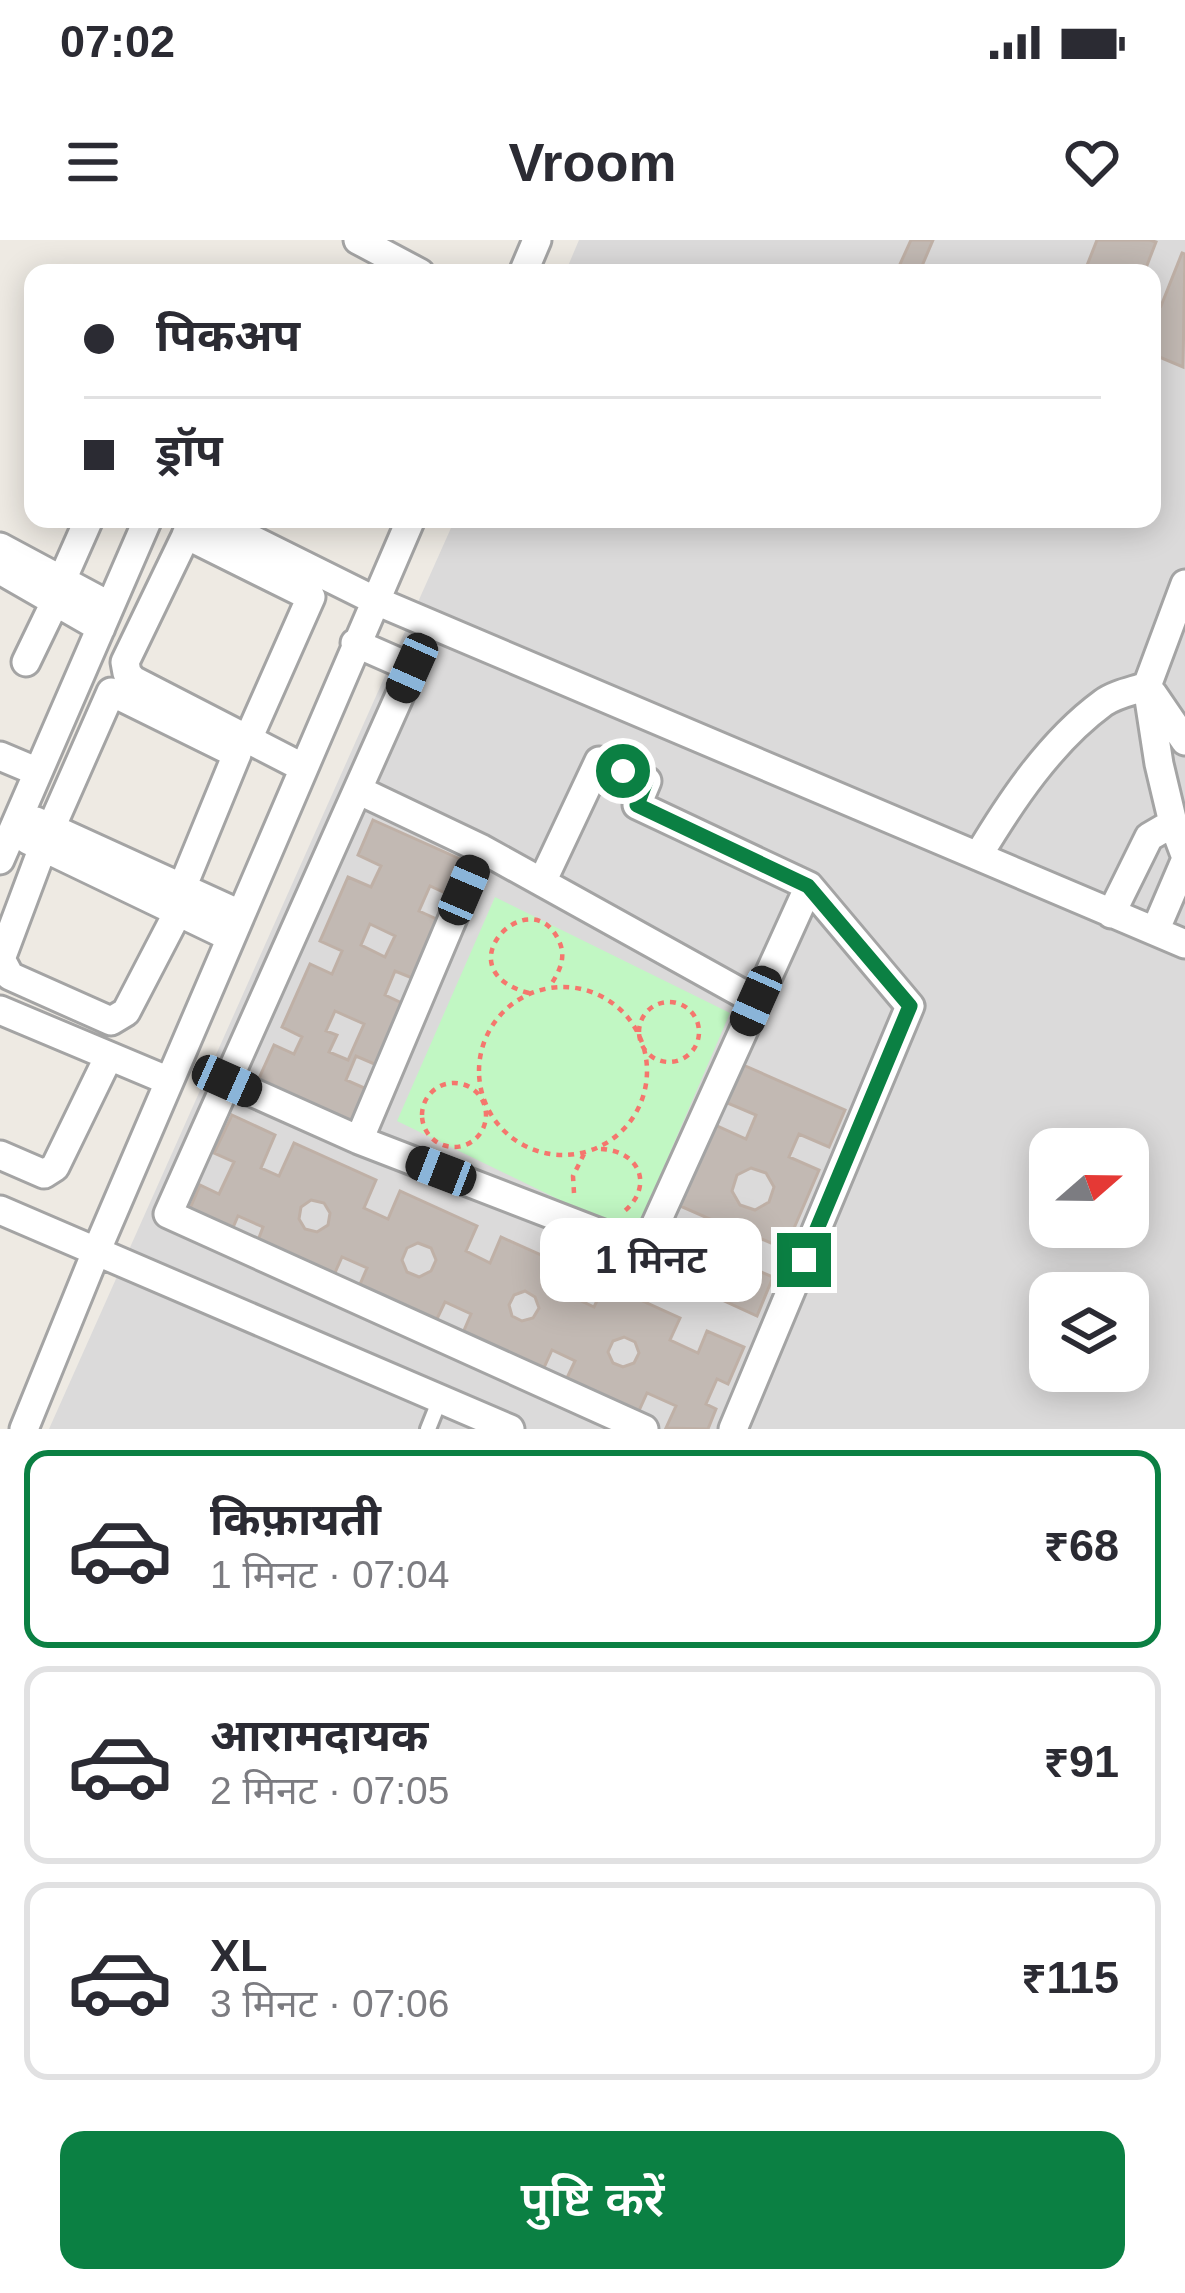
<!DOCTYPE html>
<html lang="hi">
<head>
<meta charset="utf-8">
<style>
  body { margin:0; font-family:Arial,"Noto Sans Devanagari",sans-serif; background:#f2f2f3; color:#2b2b33; height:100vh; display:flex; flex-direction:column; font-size:45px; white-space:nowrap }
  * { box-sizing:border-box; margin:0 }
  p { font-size:39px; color:#7c7c81 }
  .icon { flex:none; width:66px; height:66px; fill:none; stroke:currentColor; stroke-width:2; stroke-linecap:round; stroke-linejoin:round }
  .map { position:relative; height:1189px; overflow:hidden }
  .details { display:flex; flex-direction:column; background:#fff; flex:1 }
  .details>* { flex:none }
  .banner { position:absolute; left:24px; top:24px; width:1137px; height:264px; border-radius:24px; box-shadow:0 6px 30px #0003; display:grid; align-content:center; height:264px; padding:0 60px; background:#fff }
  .needle { width:78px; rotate:70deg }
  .tools { position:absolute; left:1029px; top:888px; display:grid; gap:24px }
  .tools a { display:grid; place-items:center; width:120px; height:120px; border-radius:24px; background:#fff; box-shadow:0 6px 30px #0003; font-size:60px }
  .end { position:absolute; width:54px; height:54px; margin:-27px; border:15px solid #0b8043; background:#fff; box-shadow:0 0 0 6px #fff }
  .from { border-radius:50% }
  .bubble { position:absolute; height:84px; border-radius:24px; background:#fff; box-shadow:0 6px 30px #0003; font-size:39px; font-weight:600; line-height:84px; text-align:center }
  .car { position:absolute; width:36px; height:72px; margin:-36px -18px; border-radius:15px; box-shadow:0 0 9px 3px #0007; background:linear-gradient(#222 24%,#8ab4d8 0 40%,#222 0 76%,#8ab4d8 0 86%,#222 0) }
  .banner b { display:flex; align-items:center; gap:42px; height:114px; font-size:45px }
  .banner b+b { border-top:3px solid #e1e1e2 }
  .banner i { width:30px; height:30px; background:#2b2b33 }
  ul { padding:21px 0 0; list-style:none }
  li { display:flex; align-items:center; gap:36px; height:198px; margin:0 24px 18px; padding:0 36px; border:6px solid #e1e1e2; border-radius:24px }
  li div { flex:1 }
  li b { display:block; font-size:45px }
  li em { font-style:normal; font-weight:600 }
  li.on { border-color:#0b8043 }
  li>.icon { width:108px; height:108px; stroke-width:1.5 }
  .action { display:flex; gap:24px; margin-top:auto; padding:24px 60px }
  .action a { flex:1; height:138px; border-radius:24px; background:#0b8043; color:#fff; font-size:48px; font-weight:600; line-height:138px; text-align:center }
  .status { display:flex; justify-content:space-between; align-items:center; height:84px; padding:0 60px; background:#fff; direction:ltr }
  .status svg { height:33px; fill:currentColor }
  header { display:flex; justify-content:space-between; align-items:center; height:156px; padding:0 60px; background:#fff; font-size:54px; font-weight:600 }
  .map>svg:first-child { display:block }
  .residential { fill:#dbdada; fill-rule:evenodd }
  .park { fill:#c1f7c3 }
  .building { fill:#c2b9b3; stroke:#bfb0a6; stroke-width:3; fill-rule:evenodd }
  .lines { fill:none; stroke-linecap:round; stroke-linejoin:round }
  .service-casing { stroke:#a4a4a4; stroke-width:20 }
  .minor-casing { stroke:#a4a4a4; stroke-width:33 }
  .path { stroke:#f5766d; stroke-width:4.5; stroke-dasharray:6 6; stroke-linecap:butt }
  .service { stroke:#fff; stroke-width:14 }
  .minor { stroke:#fff; stroke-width:27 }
  .route { stroke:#0b8043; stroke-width:15 }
</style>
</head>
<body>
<div class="status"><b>07:02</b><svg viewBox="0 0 49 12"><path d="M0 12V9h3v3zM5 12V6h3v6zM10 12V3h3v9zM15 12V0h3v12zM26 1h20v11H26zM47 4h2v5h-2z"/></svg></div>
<header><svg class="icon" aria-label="menu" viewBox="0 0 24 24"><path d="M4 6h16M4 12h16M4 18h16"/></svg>Vroom<svg class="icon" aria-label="heart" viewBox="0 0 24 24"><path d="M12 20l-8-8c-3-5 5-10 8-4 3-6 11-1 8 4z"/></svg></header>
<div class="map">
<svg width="1185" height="1189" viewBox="0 0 1185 1189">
  <rect width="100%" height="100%" fill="#eeeae3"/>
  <!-- residential -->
  <path class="residential" d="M579 0H1185V1189H49L455 279H1152V33H565ZM1050 909H1128V987H1050ZM1050 1053H1128V1131H1050Z"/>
  <!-- park -->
  <path class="park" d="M495 657 730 773 634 996 397 881Z"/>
  <!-- building -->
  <path class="building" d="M911 0H933L919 33H896Z
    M1097 0H1150L1156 2 1144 33H1084Z
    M1182 13 1185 14 1183 127 1152 114V62L1161 66Z
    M373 580 469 623 454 657 430 646 419 671 443 682 417 740 395 731 385 755 406 765 379 826 356 816 346 840 369 850 352 888 256 845 274 805 294 814 302 797 282 787 310 724 332 734 342 711 320 701 348 637 371 647 381 626 358 615ZM370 684 395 696 385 717 361 705ZM335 771 364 784 348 820 329 812 337 795 326 791Z
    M741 824 845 870 829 907 799 894 789 917 819 930 785 1009 757 997 745 1025 773 1037 757 1076 720 1059 725 1047 693 1033 688 1046 652 1030 671 988 701 1001 710 979 680 966 715 885 746 899 756 875 725 862ZM751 928 766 933 774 947 769 962 755 970 740 965 732 951 737 935ZM718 996 728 1001 733 1012 728 1022 717 1026 707 1022 703 1011 707 1000Z
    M232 875 275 895 261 928 279 936 294 903 376 940 364 968 388 979 400 951 477 986 466 1011 490 1023 501 997 579 1032 569 1055 594 1067 605 1044 680 1078 670 1100 698 1113 707 1091 744 1107 728 1144 717 1139 706 1164 716 1169 708 1189 666 1188 676 1166 647 1153 637 1175 565 1142 575 1121 552 1110 542 1132 462 1095 471 1074 445 1062 435 1083 358 1049 367 1028 342 1017 333 1037 257 1003 263 987 238 976 228 999 185 980 200 945 219 954 234 922 214 913ZM311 960 324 963 330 973 328 985 317 992 305 989 299 979 301 967ZM418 1003 431 1008 436 1020 431 1031 419 1037 407 1032 402 1020 407 1008ZM525 1051 535 1057 539 1068 533 1078 522 1081 512 1076 509 1065 514 1055ZM624 1097 635 1102 639 1113 634 1123 623 1127 613 1123 608 1112 613 1101Z"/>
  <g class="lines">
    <!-- service casing -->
    <g class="service-casing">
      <path id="service" d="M428 1189 440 1159"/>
    </g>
    <!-- minor casing -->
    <g class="minor-casing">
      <path id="minor" d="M358 0 420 33
        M523 33 537 0
        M194 279 125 422 127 433 133 440 302 527
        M211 279 374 360 1185 704
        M186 295 311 357 248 499
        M0 307 110 366
        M0 330 101 388
        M62 340 89 279
        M1185 344 1147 446 1159 524 1173 583 1185 615
        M355 403 412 428 168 974 644 1189
        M26 422 55 362
        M1153 454 1185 501
        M0 516 38 532
        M358 550 482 609
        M36 581 240 674
        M51 588 111 452 237 514 182 648
        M28 600 230 697
        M43 607 1 719 10 736 111 781 126 772 178 672
        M978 616C1011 561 1050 502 1103 463 1115 454 1133 451 1147 446
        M0 620 148 279
        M542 642 599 521 647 541 637 565 809 646
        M1111 674 1149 597 1173 583
        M1155 691 1185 621
        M0 770 169 841
        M227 841 359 900
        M0 915 44 934 55 927 109 816
        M0 970 510 1189
        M24 1189 96 1012 411 279
        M733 1189 910 766 809 646 644 1010 359 900 482 609 756 761"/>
    </g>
    <!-- path -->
    <path class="path" d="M479 831a84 84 0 1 1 168 0a84 84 0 1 1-168 0Z
      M529 753C440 730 531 638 559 701 567 718 559 732 550 746
      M639 792a30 30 0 1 1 60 0a30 30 0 1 1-60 0Z
      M422 875a32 32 0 1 1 64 0a32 32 0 1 1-64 0Z
      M601 909C642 911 654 949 622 973
      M574 953 573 936 584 914"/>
    <!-- service -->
    <use href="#service" class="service"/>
    <!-- minor -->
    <use href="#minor" class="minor"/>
  </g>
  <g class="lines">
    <!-- route -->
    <path class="route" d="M623 531 646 541 637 565 808 646 910 766 804 1020"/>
  </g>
</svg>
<div class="tools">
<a><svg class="needle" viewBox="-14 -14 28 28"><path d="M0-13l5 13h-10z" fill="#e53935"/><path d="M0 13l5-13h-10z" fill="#7c7c81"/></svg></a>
<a><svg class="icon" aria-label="layers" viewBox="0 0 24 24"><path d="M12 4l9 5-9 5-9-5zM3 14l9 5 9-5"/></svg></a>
</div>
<i class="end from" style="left:623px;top:531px"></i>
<i class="end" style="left:804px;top:1020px"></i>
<div class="bubble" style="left:540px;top:978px;width:222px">1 मिनट</div>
<i class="car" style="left:412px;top:428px;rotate:204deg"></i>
<i class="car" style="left:464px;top:650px;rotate:23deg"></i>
<i class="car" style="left:756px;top:761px;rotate:204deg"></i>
<i class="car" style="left:227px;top:841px;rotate:114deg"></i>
<i class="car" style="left:441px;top:931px;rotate:291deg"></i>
<div class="banner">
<b><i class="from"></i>पिकअप</b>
<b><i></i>ड्रॉप</b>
</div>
</div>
<section class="details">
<ul>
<li class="on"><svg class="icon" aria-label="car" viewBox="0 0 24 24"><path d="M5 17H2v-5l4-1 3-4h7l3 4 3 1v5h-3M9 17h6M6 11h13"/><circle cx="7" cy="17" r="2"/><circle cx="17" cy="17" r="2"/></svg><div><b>किफ़ायती</b><p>1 मिनट · 07:04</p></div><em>₹68</em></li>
<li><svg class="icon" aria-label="car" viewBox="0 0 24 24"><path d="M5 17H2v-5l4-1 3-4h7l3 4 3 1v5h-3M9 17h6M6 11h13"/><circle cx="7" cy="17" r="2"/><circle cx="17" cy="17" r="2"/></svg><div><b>आरामदायक</b><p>2 मिनट · 07:05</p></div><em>₹91</em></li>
<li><svg class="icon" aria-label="car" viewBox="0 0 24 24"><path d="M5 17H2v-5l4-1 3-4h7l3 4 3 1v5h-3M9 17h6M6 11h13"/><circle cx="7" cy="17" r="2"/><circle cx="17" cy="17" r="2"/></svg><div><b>XL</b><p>3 मिनट · 07:06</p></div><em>₹115</em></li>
</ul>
<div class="action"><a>पुष्टि करें</a></div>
</section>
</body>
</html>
